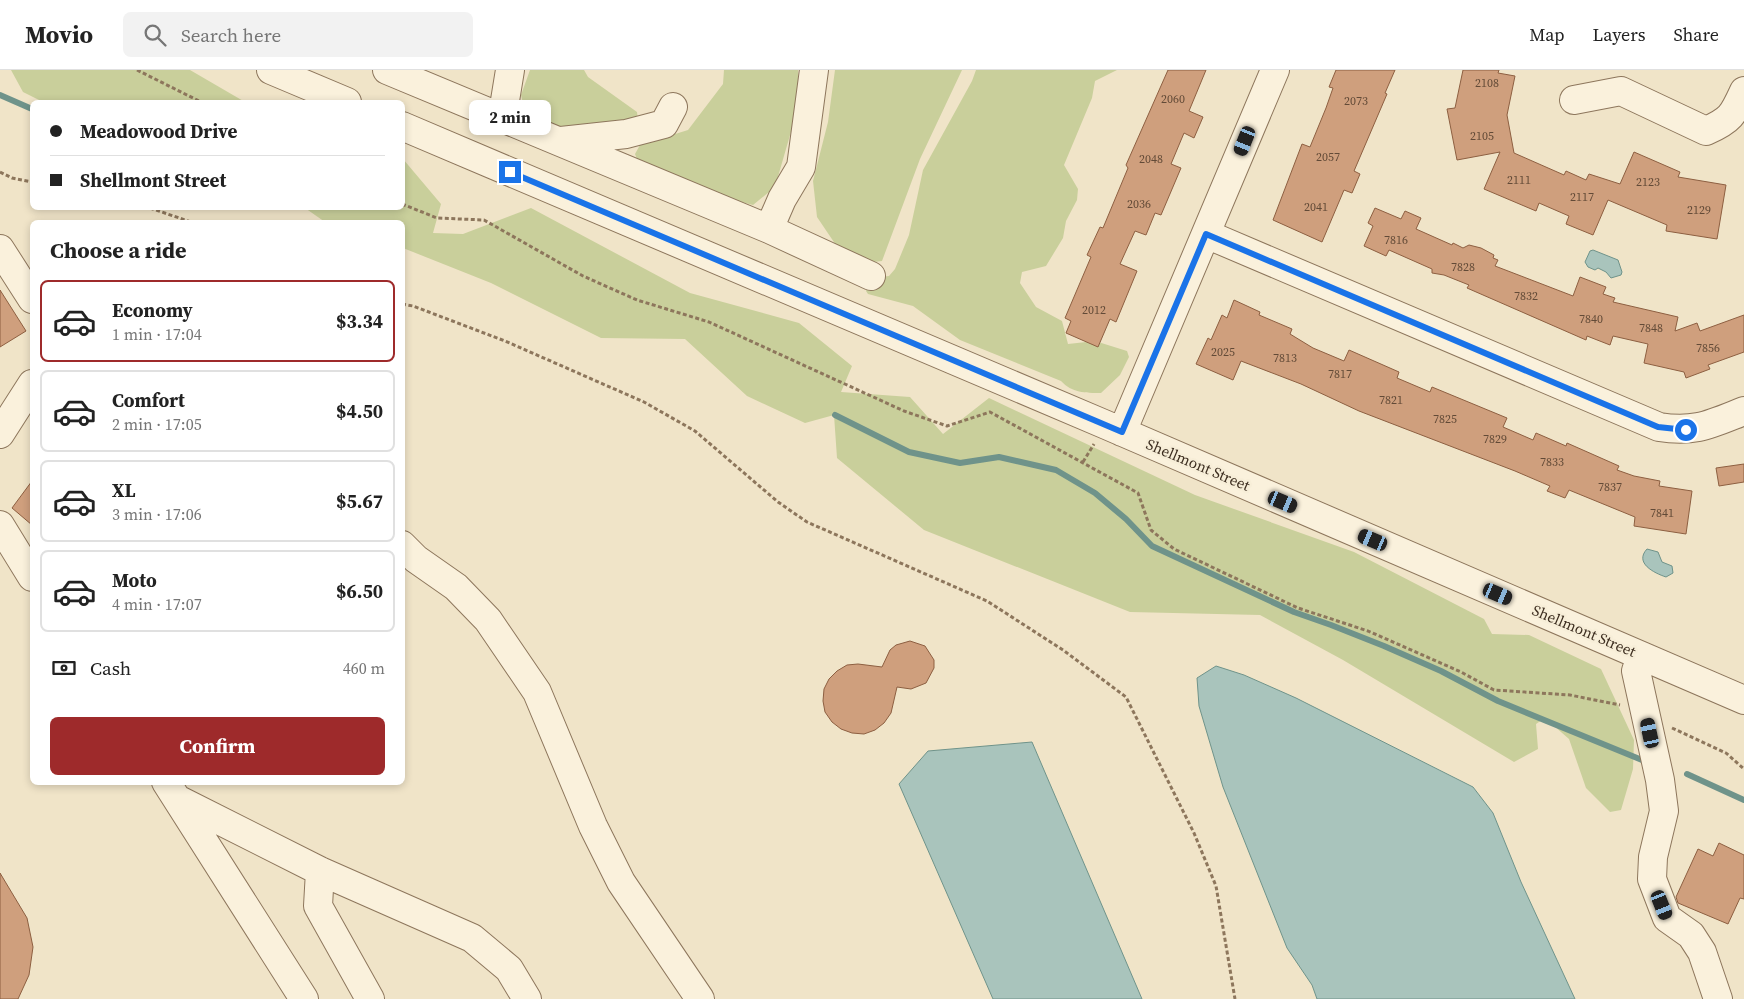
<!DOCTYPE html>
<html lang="en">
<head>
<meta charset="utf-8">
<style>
  body { margin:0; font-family:"Source Serif 4",serif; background:#f2f2f2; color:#222; height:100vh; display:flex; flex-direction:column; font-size:19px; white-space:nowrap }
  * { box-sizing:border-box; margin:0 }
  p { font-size:16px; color:#767676 }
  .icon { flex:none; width:28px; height:28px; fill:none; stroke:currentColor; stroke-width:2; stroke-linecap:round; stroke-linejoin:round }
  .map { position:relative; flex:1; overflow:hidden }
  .drawer { position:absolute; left:30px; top:150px; width:375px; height:565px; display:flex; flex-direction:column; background:#fff; border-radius:8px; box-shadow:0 2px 8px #0003 }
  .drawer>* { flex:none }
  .hud { position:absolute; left:30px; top:30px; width:375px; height:110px; border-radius:8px; box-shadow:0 2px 8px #0003; display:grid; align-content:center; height:110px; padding:0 20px; background:#fff }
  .end { position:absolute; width:22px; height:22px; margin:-11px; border:6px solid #1a73e8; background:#fff; box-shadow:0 0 0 2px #fff }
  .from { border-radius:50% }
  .bubble { position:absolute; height:35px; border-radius:8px; background:#fff; box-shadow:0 2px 8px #0003; font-size:16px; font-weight:700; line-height:35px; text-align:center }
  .car { position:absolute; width:15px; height:30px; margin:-15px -8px; border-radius:6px; box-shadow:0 0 4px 1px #0007; background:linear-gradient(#222 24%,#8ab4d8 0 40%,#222 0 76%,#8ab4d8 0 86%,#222 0) }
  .hud b { display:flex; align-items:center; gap:18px; height:48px; font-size:19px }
  .hud b+b { border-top:1px solid #e0e0e0 }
  .hud i { width:12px; height:12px; background:#222 }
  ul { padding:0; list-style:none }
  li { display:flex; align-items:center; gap:15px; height:82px; margin:0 10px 8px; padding:0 10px; border:2px solid #e0e0e0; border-radius:8px }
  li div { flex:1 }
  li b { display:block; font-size:19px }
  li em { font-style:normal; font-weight:700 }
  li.on { border-color:#9e2a2b }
  li>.icon { width:45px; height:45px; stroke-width:1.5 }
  h2 { padding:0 20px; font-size:22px; line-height:60px }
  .pay { display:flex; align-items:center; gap:12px; height:55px; padding:0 20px; font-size:19px }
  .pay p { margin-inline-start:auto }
  .cta { display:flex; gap:10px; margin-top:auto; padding:10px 20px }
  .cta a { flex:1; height:58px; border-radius:8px; background:#9e2a2b; color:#fff; font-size:20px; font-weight:700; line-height:58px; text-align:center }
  header { display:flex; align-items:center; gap:30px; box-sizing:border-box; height:70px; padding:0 25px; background:#fff; border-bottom:1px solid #e0e0e0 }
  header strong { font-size:24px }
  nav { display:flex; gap:28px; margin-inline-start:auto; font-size:18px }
  .search { width:350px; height:45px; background:#f2f2f2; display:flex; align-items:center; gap:12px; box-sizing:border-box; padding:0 18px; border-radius:8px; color:#767676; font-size:19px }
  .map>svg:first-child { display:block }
  .green { fill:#c9cf9b }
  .water { fill:#a9c4bc; stroke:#6f938a }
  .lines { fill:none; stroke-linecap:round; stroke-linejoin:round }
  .stream { stroke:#6f938a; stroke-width:6 }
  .building { fill:#cf9f7d; stroke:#8d5f41 }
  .minor-casing { stroke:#8d765c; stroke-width:30 }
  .path { stroke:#8d765c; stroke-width:3; stroke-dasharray:4 2.5; stroke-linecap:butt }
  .minor { stroke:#faf1dc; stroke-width:28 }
  .route { stroke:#1a73e8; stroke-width:6 }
  .labels { text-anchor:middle; stroke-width:5; stroke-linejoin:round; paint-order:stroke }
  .number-label { font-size:12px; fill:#624a37 }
  .street-label { font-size:15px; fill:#3d2e20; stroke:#f7eed8 }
</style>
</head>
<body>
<header>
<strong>Movio</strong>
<div class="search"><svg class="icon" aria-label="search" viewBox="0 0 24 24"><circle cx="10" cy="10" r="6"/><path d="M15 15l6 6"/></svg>Search here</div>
<nav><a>Map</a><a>Layers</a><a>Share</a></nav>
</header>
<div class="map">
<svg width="1744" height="929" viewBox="0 0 1744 929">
  <rect width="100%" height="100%" fill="#f0e4c8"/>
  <!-- green -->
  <path class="green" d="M11 0H190L245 32H43L23 22Z
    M530 0H584L588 7 637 42 638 51 580 59 546 57 525 42 521 25Z
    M724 0H798L799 34 775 117 753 135 693 119 639 94 635 84 640 75 688 60 723 14Z
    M835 0H962L920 89 882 191 865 193 842 184 817 147 813 111 828 52Z
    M976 0H1117L1095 11 1092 28 1064 95 1078 119 1077 130 1066 151 1063 168 1046 196 1022 202 1020 213 1036 237 1062 251 1068 274 1095 271 1127 281 1129 287 1120 305 1101 323C1085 323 1072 323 1061 311L960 270 913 236 868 224 866 221C869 209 878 207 889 206L895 199 909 165 923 100 972 11Z
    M403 89 441 134 433 163 463 164 531 138 690 223 799 253 852 296 841 322 910 327 943 364 989 328 1195 425 1354 482 1484 549 1492 564 1529 565 1601 599 1634 670 1633 699 1621 740 1610 742 1586 718 1569 669 1545 648 1536 654 1538 679 1514 692 1343 590 1260 545 1130 542 924 460 837 388 834 345 805 353 747 326 685 269 601 268 491 213 403 178 402 152H325L305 138H402Z"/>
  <!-- water -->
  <path class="water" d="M1593 180 1618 190 1622 202 1621 205 1611 208 1606 202 1598 198 1595 200 1588 197 1585 192 1590 181Z
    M1647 479 1658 482 1662 492 1672 496 1673 503 1666 507C1654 503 1634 493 1647 479Z
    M1216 596 1244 605 1296 628 1473 717 1493 743 1521 812 1575 929H1317L1312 915 1287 878 1223 717 1199 636 1197 608Z
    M1032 672 1142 929H993L899 714 928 681Z"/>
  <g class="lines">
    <!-- stream -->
    <path class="stream" d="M0 25 32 39
      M835 345 909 382 960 393 999 387 1056 400 1095 423 1126 449 1152 476 1294 542 1331 555 1384 576 1441 601 1498 631 1642 690
      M1687 704 1744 730"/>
  </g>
  <!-- building -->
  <path class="building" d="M1168 0H1206L1189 41 1203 47 1194 68 1184 63 1171 94 1181 98 1161 145 1155 143 1146 165 1135 161 1120 194 1137 201 1116 252 1110 249 1098 277 1066 263 1071 251 1065 248 1091 187 1087 185 1100 157 1103 158 1128 98 1126 95Z
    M1336 0H1395L1385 23 1387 24 1354 101 1360 104 1352 123 1344 120 1322 172 1273 150 1302 74 1310 77 1326 38 1333 18 1329 17Z
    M1463 0H1499L1498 3 1515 6 1507 45 1514 83 1564 105 1566 101 1586 110 1589 104 1620 114 1634 82 1680 102 1678 107 1726 115 1717 169 1666 161 1667 155 1608 130 1593 165 1566 154 1569 146 1539 133 1536 141 1484 119 1500 82 1457 90 1447 39 1455 38Z
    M1375 138 1401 149 1405 141 1421 148 1416 159 1452 175 1453 173 1463 178 1469 175 1481 178 1494 185 1493 188 1498 190 1495 196 1573 226 1580 207 1606 217 1603 224 1615 228 1613 232 1678 247 1675 261 1697 253 1700 261 1744 245V282L1708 295 1710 299 1686 308 1684 302 1644 293 1648 274 1613 266 1610 275 1587 266 1586 270 1467 218 1469 215 1444 205 1432 203V199L1389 180 1386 186 1364 176 1373 156 1368 153Z
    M0 220 26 261 0 277Z
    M1234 230 1260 242 1259 245 1292 259 1290 264 1313 278 1344 291 1349 280 1399 302 1397 308 1430 322 1432 317 1507 348 1503 357 1533 370 1536 363 1566 376 1567 373 1619 396 1617 400 1634 406 1660 411 1659 416 1692 421 1686 464 1634 456 1635 447 1569 420 1565 428 1547 421 1550 416 1515 401 1359 341 1301 314 1241 291 1233 310 1196 294 1208 268 1211 270 1222 245 1227 248Z
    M1744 394V412L1719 416 1716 398Z
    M32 411V455L12 438Z
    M910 571 925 576 934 590V598L926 613 911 619 897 617 891 643 884 653 875 660 864 664 852 663 841 659 832 652 825 642 823 631 824 619 829 609 837 601 847 595 858 594 882 597 890 580 896 575Z
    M1719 773 1744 785V829L1740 828 1728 854 1678 833 1676 827 1698 779 1713 786Z
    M0 803 27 848 33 877 29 905 18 929H0Z"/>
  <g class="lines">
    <!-- minor casing -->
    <g class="minor-casing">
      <path id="minor" d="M271 0 347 32
        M387 0 769 159 871 206
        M1574 30 1621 21 1706 61C1731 50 1733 45 1744 21
        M502 49 510 0
        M402 56 1104 354 1744 630
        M561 71 626 64 664 54 673 37
        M769 159 782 129 801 97 814 0
        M1206 164 1659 357C1695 363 1711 354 1744 341
        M0 179 32 229
        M1122 362 1275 0
        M0 364 32 314
        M0 455 32 507
        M402 475 416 489 456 517 488 550 537 622 593 756 621 812 700 929
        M1641 586 1636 601 1660 710 1664 741 1653 787 1652 809 1667 848 1691 865 1702 882 1718 929
        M166 712 304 929
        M179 730 320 801 472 868 509 899 527 929
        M320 801 318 836 370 929"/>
    </g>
    <!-- path -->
    <path class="path" d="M137 0 201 32
      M0 102 12 108 32 112
      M402 134 437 148 484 150 583 206 637 230 709 252 904 341 947 356 990 342 1138 423 1151 460 1174 479 1298 538 1368 561 1461 602 1494 620 1570 625 1620 635
      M150 138 191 152
      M402 234 413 236 505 271 644 332 695 361 778 432 807 452 987 531 1063 580 1126 627 1194 763 1216 816 1235 929
      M1083 392 1094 374
      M1672 658 1726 683 1744 699"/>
    <!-- minor -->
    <use href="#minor" class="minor"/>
  </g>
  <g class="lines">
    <!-- route -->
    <path class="route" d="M510 102 1122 362 1206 164 1644 351 1658 357 1686 360"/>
  </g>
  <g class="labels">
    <!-- number labels -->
    <g class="number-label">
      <text x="1487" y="17">2108</text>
      <text x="1173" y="33">2060</text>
      <text x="1356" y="35">2073</text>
      <text x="1482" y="70">2105</text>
      <text x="1328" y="91">2057</text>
      <text x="1151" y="93">2048</text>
      <text x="1519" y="114">2111</text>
      <text x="1648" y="116">2123</text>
      <text x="1582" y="131">2117</text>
      <text x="1139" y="138">2036</text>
      <text x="1316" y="141">2041</text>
      <text x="1699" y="144">2129</text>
      <text x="1396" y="174">7816</text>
      <text x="1463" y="201">7828</text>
      <text x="1526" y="230">7832</text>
      <text x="1094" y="244">2012</text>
      <text x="1591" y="253">7840</text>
      <text x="1651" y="262">7848</text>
      <text x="1708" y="282">7856</text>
      <text x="1223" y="286">2025</text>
      <text x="1285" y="292">7813</text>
      <text x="1340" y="308">7817</text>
      <text x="1391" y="334">7821</text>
      <text x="1445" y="353">7825</text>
      <text x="1495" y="373">7829</text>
      <text x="1552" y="396">7833</text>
      <text x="1610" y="421">7837</text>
      <text x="1662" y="447">7841</text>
    </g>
    <!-- street labels -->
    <g class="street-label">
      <text transform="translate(1198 395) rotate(23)" y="5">Shellmont Street</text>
      <text transform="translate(1584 561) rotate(23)" y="5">Shellmont Street</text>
    </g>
  </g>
</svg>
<i class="end from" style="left:1686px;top:360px"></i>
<i class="end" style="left:510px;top:102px"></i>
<div class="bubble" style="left:469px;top:30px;width:82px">2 min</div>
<i class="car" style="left:1245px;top:71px;rotate:202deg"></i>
<i class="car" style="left:1283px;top:432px;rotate:113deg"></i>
<i class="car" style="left:1373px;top:470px;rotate:293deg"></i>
<i class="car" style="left:1498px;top:524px;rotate:113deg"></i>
<i class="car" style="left:1650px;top:663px;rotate:348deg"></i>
<i class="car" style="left:1662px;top:835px;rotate:158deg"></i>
<div class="hud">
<b><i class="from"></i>Meadowood Drive</b>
<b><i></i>Shellmont Street</b>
</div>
<section class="drawer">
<h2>Choose a ride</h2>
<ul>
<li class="on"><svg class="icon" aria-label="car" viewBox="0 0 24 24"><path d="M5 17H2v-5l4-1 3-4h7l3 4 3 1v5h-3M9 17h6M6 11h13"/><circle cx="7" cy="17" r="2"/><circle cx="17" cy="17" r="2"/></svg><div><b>Economy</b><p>1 min · 17:04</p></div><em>$3.34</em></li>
<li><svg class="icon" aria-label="car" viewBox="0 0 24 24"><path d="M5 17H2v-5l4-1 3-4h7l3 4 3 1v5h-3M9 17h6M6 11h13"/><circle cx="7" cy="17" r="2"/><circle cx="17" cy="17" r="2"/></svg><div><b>Comfort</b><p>2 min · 17:05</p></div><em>$4.50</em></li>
<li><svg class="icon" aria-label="car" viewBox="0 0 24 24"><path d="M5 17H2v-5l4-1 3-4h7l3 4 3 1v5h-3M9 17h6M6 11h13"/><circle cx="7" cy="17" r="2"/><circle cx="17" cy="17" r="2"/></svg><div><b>XL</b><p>3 min · 17:06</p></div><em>$5.67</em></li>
<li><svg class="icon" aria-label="car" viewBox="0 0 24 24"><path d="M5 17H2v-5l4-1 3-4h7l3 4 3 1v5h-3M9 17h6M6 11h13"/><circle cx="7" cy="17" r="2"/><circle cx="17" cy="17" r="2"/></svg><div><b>Moto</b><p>4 min · 17:07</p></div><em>$6.50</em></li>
</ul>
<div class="pay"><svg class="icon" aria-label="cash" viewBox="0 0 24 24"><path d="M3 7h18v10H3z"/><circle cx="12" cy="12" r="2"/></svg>Cash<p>460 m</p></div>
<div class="cta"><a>Confirm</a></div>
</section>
</div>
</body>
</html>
